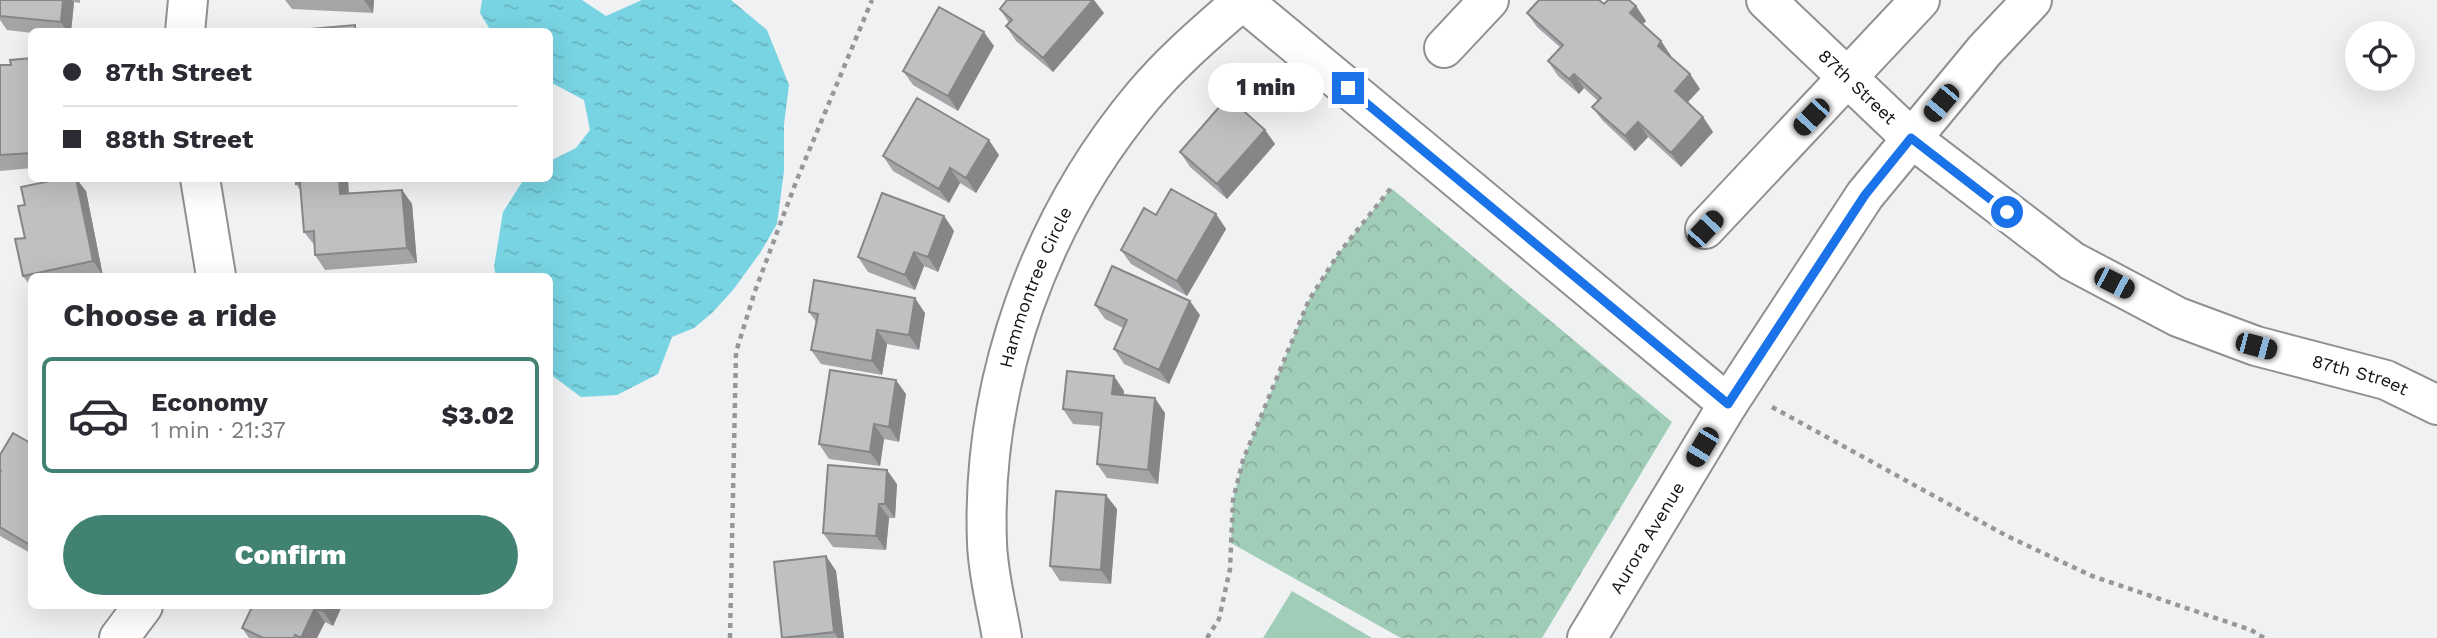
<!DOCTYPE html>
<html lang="en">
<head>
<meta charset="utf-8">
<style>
  body { margin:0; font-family:"Work Sans",sans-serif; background:#f7f7f7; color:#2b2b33; height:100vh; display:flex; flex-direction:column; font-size:26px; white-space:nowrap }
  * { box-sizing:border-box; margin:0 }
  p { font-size:23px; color:#7c7c81 }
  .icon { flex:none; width:38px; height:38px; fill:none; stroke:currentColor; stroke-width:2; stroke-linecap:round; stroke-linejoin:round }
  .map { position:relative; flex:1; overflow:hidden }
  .sheet { position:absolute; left:28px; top:273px; width:525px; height:336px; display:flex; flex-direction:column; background:#fff; border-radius:10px; box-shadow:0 7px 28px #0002 }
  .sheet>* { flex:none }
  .guide { position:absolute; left:28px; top:28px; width:525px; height:154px; border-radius:10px; box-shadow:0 7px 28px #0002; display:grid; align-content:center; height:154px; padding:0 35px; background:#fff }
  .fabs { position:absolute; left:2345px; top:21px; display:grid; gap:14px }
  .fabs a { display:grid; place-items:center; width:70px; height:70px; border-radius:50%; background:#fff; box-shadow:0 7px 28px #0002; font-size:35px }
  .end { position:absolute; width:32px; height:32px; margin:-16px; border:9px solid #1a73e8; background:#fff; box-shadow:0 0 0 4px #fff }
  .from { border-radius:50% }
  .bubble { position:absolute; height:49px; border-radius:24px; background:#fff; box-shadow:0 7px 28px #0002; font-size:23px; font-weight:800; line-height:49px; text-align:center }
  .car { position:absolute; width:21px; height:42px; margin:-21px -10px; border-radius:9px; box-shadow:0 0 5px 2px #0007; background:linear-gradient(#222 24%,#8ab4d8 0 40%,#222 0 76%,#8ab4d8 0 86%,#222 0) }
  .guide b { display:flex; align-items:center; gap:24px; height:66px; font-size:26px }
  .guide b+b { border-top:2px solid #e1e1e2 }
  .guide i { width:18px; height:18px; background:#2b2b33 }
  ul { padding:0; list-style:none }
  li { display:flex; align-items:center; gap:21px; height:116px; margin:0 14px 10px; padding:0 21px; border:4px solid transparent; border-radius:10px }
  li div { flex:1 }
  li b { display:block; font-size:26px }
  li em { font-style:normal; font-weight:800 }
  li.active { border-color:#418273 }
  li>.icon { width:63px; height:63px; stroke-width:1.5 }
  h2 { padding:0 35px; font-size:32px; line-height:84px }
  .cta { display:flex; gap:14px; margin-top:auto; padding:14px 35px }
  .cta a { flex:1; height:80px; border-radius:42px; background:#418273; color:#fff; font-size:28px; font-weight:800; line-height:80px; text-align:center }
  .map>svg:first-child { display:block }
  .park { fill:url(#park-crowns) }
  .pitch { fill:#a0cdb7 }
  .water { fill:url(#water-ripples) }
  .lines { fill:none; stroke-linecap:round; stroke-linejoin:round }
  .street-casing { stroke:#8f9091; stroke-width:42 }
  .path { stroke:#979799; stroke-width:4.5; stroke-dasharray:5 5; stroke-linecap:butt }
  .street { stroke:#fff; stroke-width:38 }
  .wall { fill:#a4a5a7 }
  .shaded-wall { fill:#868688 }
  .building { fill:#bfc0c2; stroke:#868688; stroke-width:2 }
  .route { stroke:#1a73e8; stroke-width:9 }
  .labels { text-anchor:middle; stroke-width:5; stroke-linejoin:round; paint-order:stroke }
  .street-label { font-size:18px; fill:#141415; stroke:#fff }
</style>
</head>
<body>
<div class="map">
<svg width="2437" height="638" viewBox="0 0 2437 638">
  <defs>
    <pattern id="park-crowns" width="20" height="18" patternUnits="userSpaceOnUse" patternTransform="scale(1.75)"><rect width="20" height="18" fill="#a0cdb7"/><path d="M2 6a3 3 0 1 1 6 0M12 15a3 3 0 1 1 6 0" fill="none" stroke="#89af9c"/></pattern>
    <pattern id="water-ripples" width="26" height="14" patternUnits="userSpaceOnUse" patternTransform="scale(1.75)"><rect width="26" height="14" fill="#78d3e2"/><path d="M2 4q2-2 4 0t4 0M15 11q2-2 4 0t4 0" fill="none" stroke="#67b4c1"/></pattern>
  </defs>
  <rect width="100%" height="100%" fill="#f0f1f3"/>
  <!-- park -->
  <path class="park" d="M1391 188 1672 422 1542 638H1401L1231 543 1233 500 1243 460 1309 300 1339 253Z"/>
  <!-- pitch -->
  <path class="pitch" d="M1292 591 1372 638H1263Z"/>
  <!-- water -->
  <path class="water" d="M482 0H582L606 16 642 0H731L767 30 789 85 784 124V171L777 224 760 253 733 290 712 313 694 328 672 337 658 374 617 395 581 397 550 374V276H496L494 267 503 212 524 179 550 178V161L576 148 590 130 584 100 550 82V32L491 31 480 13Z"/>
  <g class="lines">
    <!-- street casing -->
    <g class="street-casing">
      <g id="street">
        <path d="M1242 0 1728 404"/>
        <path id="s1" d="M1766 0 1911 138 2072 261 2178 317 2256 346 2386 380 2437 405"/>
        <path d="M185 32 188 0"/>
        <path d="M1444 48 1489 0"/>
        <path d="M200 178 216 276"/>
        <path d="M1705 229 1920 0"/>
        <path d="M119 638 143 606"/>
        <path id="s2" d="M1002 638C997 607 988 575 987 543 981 382 1040 219 1143 96 1173 60 1208 31 1243 0"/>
        <path id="s3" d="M1587 638 1728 404 1865 195 1985 50 2032 0"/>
      </g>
    </g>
    <!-- path -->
    <path class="path" d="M1772 407 2007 536 2092 576 2251 630 2264 638
      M730 638 736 352 755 291 796 182 872 0
      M1207 638 1219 619 1230 569 1233 500 1243 460 1309 300 1339 253 1391 188"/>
    <!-- street -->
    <use href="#street" class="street"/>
  </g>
  <!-- wall -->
  <path class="wall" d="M0 0H80V3L74 2 71 32H32V33L7 30 0 20Z
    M285 0H374L373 13 292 9Z
    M1604 4 1636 6 1646 21 1642 24 1661 41 1671 56 1670 57 1690 74 1700 89 1688 102 1703 117 1713 132 1681 167 1648 137 1635 151 1603 121 1592 107 1598 101 1584 88 1579 94 1558 76 1548 61 1561 48 1537 27 1527 13Z
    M1000 9 1104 13 1053 72 1016 41 1006 26 1009 23Z
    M994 46 958 111 913 85 903 71Z
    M32 58V168L0 171V65H11Z
    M1265 130 1275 144 1227 199 1190 167 1180 152Z
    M999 155 976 193 960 183 949 203 893 171 883 156Z
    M296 178 349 194 402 190 412 204 417 263 325 270 315 255V246L304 232 300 190 296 184Z
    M86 191 103 276H32V288L23 276 25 238Z
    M1216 214 1226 229 1187 296 1131 264 1121 250 1156 215Z
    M944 216 954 231 938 272 924 266 915 290 868 272 858 257Z
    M1095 305 1200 315 1169 384 1124 364 1114 349 1123 328 1105 319Z
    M809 312 925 313 919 350 887 344 882 375 821 364 811 350 816 322Z
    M1124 391V395L1165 413 1158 484 1107 478 1097 464 1100 426 1073 424 1063 409Z
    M906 394 899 442 884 439 880 466 829 459 819 444Z
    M32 444V554L0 536V455Z
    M897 484 895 518H889L886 550 833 547 823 533Z
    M1117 509 1111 584 1060 581 1050 566Z
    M826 556 836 571 844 638H782Z
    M248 606H342L333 626 325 622 317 638H249L242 628 251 609Z"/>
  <!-- shaded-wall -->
  <path class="shaded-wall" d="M63 0H72L74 2 71 32H67L61 22Z
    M364 0H374L373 13Z
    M1093 0H1094L1104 13 1053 72 1043 58Z
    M1636 6 1646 21 1640 27 1630 13Z
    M984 32 994 46 958 111 948 96Z
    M1661 41 1671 56 1668 60 1658 46Z
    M1574 74 1584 88 1579 94 1569 79Z
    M1690 74 1700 89 1685 105 1675 91Z
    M1703 117 1713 132 1681 167 1671 153Z
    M1638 122 1648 137 1635 151 1625 136Z
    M1265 130 1275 144 1227 199 1217 184Z
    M989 140 999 155 976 193 966 178Z
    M950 168 960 183 949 203 939 189Z
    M76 178 86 191 103 276 93 261Z
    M339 178H348L350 209 340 194Z
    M402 190 412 204 417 263 407 248Z
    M1216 214 1226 229 1187 296 1177 281Z
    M944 216 954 231 938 272 928 257Z
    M914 252 924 266 915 290 905 275Z
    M915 298 925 313 919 350 909 335Z
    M1190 301 1200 315 1169 384 1159 370Z
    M877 330 887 344 882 375 872 361Z
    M1114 376 1124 391 1122 408 1112 394Z
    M896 380 906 394 899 442 889 427Z
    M1155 398 1165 413 1158 484 1148 470Z
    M874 424 884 439 880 466 870 452Z
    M887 470 897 484 895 518 885 504Z
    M1106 495 1117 509 1111 584 1101 570Z
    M879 504 889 518 886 550 876 536Z
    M826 556 836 571 844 638H838L834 632Z
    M326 606H342L333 626 323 611Z
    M315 608 325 622 317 638H301Z"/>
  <!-- building -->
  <path class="building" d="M0 0H63L61 22 0 16Z
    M1007 0H1093L1043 58 1006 26 1012 20 1000 9Z
    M1539 0H1599L1604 4 1608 0H1629L1636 6 1630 13 1661 41 1658 46 1690 74 1675 91 1703 117 1671 153 1638 122 1625 136 1592 107 1601 98 1574 74 1569 79 1548 61 1563 45 1527 13Z
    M939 7 984 32 948 96 903 71Z
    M355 25V32L287 31Z
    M32 58V153L0 155V65H11L10 60Z
    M1228 97 1265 130 1217 184 1180 152Z
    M917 98 989 140 966 178 950 168 939 189 883 156Z
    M65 178H76L93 261 23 276 15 239 25 238 18 206 25 205 21 187Z
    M296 178H339L340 194 402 190 407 248 315 255 314 231 304 232 300 183 296 184Z
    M1171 189 1216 214 1177 281 1121 250 1144 208 1156 215Z
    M882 193 944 216 928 257 914 252 905 275 858 257Z
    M1112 266 1190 301 1159 370 1114 349 1127 320 1095 305Z
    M814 280 915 298 909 335 877 330 872 361 811 350 818 314 809 312Z
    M30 305H32V331H29Z
    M830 370 896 380 889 427 874 424 870 452 819 444Z
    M1067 371 1114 376 1112 394 1155 398 1148 470 1097 464 1102 413 1063 409Z
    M13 433 32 444V542L30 545 0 527V473L1 471 0 470V455Z
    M828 465 887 470 885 504H879L876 536 823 533Z
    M1056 491 1106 495 1101 570 1050 566Z
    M826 556 834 632 782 638 774 562Z
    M248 606H326L323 611 315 608 301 638 295 635 294 638H263L242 628 252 607Z"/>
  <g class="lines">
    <!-- route -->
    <path class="route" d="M1348 88 1728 404 1865 195 1911 138 2007 212"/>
  </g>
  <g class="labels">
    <!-- street labels -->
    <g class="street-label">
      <text dy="6" stroke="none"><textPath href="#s1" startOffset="126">87th Street</textPath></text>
      <text dy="6" stroke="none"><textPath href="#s2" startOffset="359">Hammontree Circle</textPath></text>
      <text dy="6" stroke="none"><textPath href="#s1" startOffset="714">87th Street</textPath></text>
      <text dy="6" stroke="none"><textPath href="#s3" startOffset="117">Aurora Avenue</textPath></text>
    </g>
  </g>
</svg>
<div class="fabs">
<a><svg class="icon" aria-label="locate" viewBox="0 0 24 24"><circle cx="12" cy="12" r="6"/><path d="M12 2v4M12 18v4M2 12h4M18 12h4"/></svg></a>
</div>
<i class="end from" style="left:2007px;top:212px"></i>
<i class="end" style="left:1348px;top:88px"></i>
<div class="bubble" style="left:1208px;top:63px;width:116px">1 min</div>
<i class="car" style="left:1941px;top:103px;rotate:220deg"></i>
<i class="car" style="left:1811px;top:117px;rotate:223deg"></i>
<i class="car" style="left:1705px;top:229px;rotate:43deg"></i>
<i class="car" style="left:2114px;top:283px;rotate:117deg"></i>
<i class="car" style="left:2256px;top:346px;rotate:105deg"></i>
<i class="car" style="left:1702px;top:447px;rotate:211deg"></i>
<div class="guide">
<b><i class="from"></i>87th Street</b>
<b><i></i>88th Street</b>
</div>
<section class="sheet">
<h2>Choose a ride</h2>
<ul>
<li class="active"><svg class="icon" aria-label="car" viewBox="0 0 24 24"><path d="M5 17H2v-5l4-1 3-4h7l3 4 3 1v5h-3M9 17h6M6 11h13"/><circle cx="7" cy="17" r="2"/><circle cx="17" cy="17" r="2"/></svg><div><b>Economy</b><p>1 min · 21:37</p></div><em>$3.02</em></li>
</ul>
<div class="cta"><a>Confirm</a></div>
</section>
</div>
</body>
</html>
